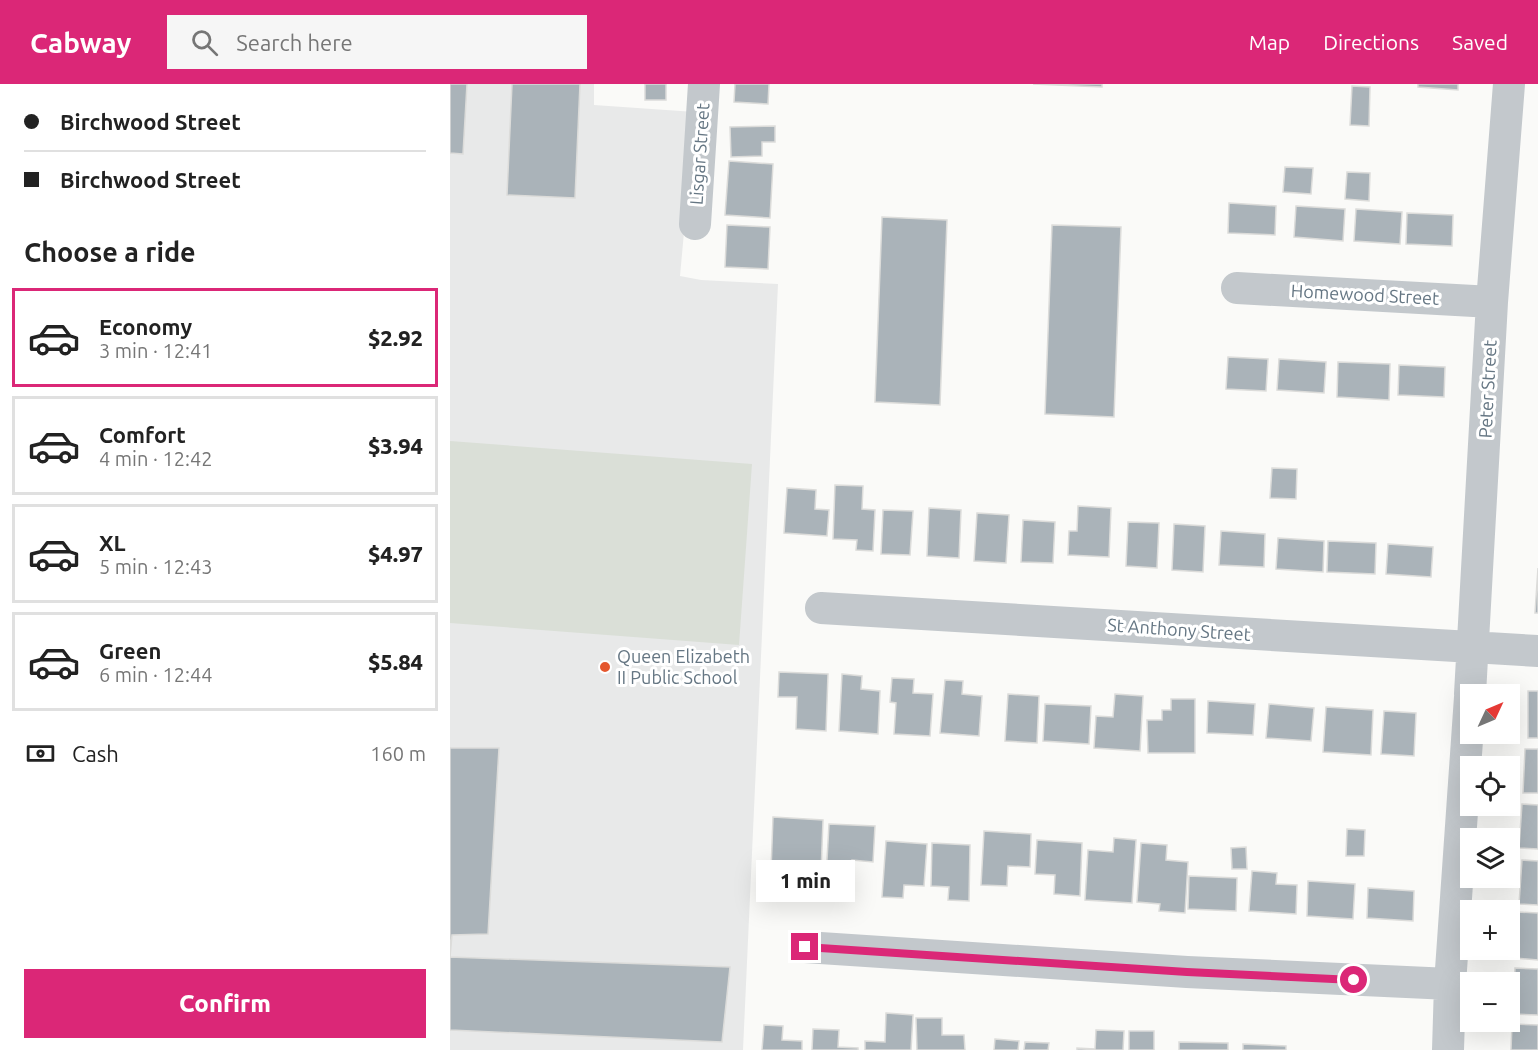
<!DOCTYPE html>
<html lang="en">
<head>
<meta charset="utf-8">
<style>
  body { margin:0; font-family:Ubuntu,sans-serif; background:#f6f6f6; color:#222; height:100vh; display:flex; flex-direction:column; font-size:22px; white-space:nowrap }
  * { box-sizing:border-box; margin:0 }
  p { font-size:20px; color:#767676 }
  .icon { flex:none; width:33px; height:33px; fill:none; stroke:currentColor; stroke-width:2; stroke-linecap:round; stroke-linejoin:round }
  .map { position:relative; flex:1; overflow:hidden }
  .details { display:flex; flex-direction:column; background:#fff; width:450px }
  .details>* { flex:none }
  .banner { display:grid; align-content:center; height:132px; padding:0 24px; background:#fff }
  .needle { width:39px; rotate:46deg }
  .buttons { position:absolute; left:1010px; top:600px; display:grid; gap:12px }
  .buttons a { display:grid; place-items:center; width:60px; height:60px; border-radius:0px; background:#fff; box-shadow:0 6px 24px #0002; font-size:30px }
  .end { position:absolute; width:27px; height:27px; margin:-14px; border:8px solid #db2777; background:#fff; box-shadow:0 0 0 3px #fff }
  .from { border-radius:50% }
  .bubble { position:absolute; height:42px; border-radius:0px; background:#fff; box-shadow:0 6px 24px #0002; font-size:20px; font-weight:800; line-height:42px; text-align:center }
  .banner b { display:flex; align-items:center; gap:21px; height:57px; font-size:22px }
  .banner b+b { border-top:2px solid #e0e0e0 }
  .banner i { width:15px; height:15px; background:#222 }
  ul { padding:0; list-style:none }
  li { display:flex; align-items:center; gap:18px; height:99px; margin:0 12px 9px; padding:0 12px; border:3px solid #e0e0e0; border-radius:0px }
  li div { flex:1 }
  li b { display:block; font-size:22px }
  li em { font-style:normal; font-weight:800 }
  li.selected { border-color:#db2777 }
  li>.icon { width:54px; height:54px; stroke-width:1.5 }
  h2 { padding:0 24px; font-size:27px; line-height:72px }
  .pay { display:flex; align-items:center; gap:15px; height:66px; padding:0 24px; font-size:22px }
  .pay p { margin-inline-start:auto }
  .cta { display:flex; gap:12px; margin-top:auto; padding:12px 24px }
  .cta a { flex:1; height:69px; border-radius:0px; background:#db2777; color:#fff; font-size:24px; font-weight:800; line-height:69px; text-align:center }
  header { display:flex; align-items:center; gap:36px; box-sizing:border-box; height:84px; padding:0 30px; background:#db2777; color:#fff }
  header strong { font-size:28px }
  nav { display:flex; gap:33px; margin-inline-start:auto; font-size:21px }
  .search { width:420px; height:54px; background:#f6f6f6; display:flex; align-items:center; gap:15px; box-sizing:border-box; padding:0 21px; border-radius:0px; color:#767676; font-size:22px }
  main { display:flex; flex:1; min-height:0 }
  .map>svg:first-child { display:block }
  .built { fill:#e8e9e9 }
  .green { fill:#dadfd7 }
  .building { fill:#aab3b9; stroke:#dcdcda; stroke-width:1.5 }
  .lines { fill:none; stroke-linecap:round; stroke-linejoin:round }
  .minor { stroke:#c3c8cc; stroke-width:32 }
  .route { stroke:#db2777; stroke-width:8 }
  .poi-dot { fill:#e4572e; stroke:#fff; stroke-width:2 }
  .labels { text-anchor:middle; stroke-width:6; stroke-linejoin:round; paint-order:stroke }
  .street-label { font-size:18px; fill:#657683; stroke:#fff }
  .poi-label { font-size:18px; fill:#657683; stroke:#fff; text-anchor:start }
</style>
</head>
<body>
<header>
<strong>Cabway</strong>
<div class="search"><svg class="icon" aria-label="search" viewBox="0 0 24 24"><circle cx="10" cy="10" r="6"/><path d="M15 15l6 6"/></svg>Search here</div>
<nav><a>Map</a><a>Directions</a><a>Saved</a></nav>
</header>
<main>
<section class="details">
<div class="banner">
<b><i class="from"></i>Birchwood Street</b>
<b><i></i>Birchwood Street</b>
</div>
<h2>Choose a ride</h2>
<ul>
<li class="selected"><svg class="icon" aria-label="car" viewBox="0 0 24 24"><path d="M5 17H2v-5l4-1 3-4h7l3 4 3 1v5h-3M9 17h6M6 11h13"/><circle cx="7" cy="17" r="2"/><circle cx="17" cy="17" r="2"/></svg><div><b>Economy</b><p>3 min · 12:41</p></div><em>$2.92</em></li>
<li><svg class="icon" aria-label="car" viewBox="0 0 24 24"><path d="M5 17H2v-5l4-1 3-4h7l3 4 3 1v5h-3M9 17h6M6 11h13"/><circle cx="7" cy="17" r="2"/><circle cx="17" cy="17" r="2"/></svg><div><b>Comfort</b><p>4 min · 12:42</p></div><em>$3.94</em></li>
<li><svg class="icon" aria-label="car" viewBox="0 0 24 24"><path d="M5 17H2v-5l4-1 3-4h7l3 4 3 1v5h-3M9 17h6M6 11h13"/><circle cx="7" cy="17" r="2"/><circle cx="17" cy="17" r="2"/></svg><div><b>XL</b><p>5 min · 12:43</p></div><em>$4.97</em></li>
<li><svg class="icon" aria-label="car" viewBox="0 0 24 24"><path d="M5 17H2v-5l4-1 3-4h7l3 4 3 1v5h-3M9 17h6M6 11h13"/><circle cx="7" cy="17" r="2"/><circle cx="17" cy="17" r="2"/></svg><div><b>Green</b><p>6 min · 12:44</p></div><em>$5.84</em></li>
</ul>
<div class="pay"><svg class="icon" aria-label="cash" viewBox="0 0 24 24"><path d="M3 7h18v10H3z"/><circle cx="12" cy="12" r="2"/></svg>Cash<p>160 m</p></div>
<div class="cta"><a>Confirm</a></div>
</section>
<div class="map">
<svg width="1088" height="966" viewBox="0 0 1088 966">
  <rect width="100%" height="100%" fill="#fafaf8"/>
  <!-- built -->
  <path class="built" d="M0 0H144V21L245 28 230 192 251 196 328 200 293 966H0Z"/>
  <!-- green -->
  <path class="green" d="M0 357 302 380 289 561 0 539Z"/>
  <!-- building -->
  <path class="building" d="M0 0H17L13 70 0 69Z
    M62 0H130L125 114 57 111Z
    M195 0H216V16H195Z
    M285 0H319L318 20 284 18Z
    M583 0H652V3Z
    M968 0H1008V6L968 3Z
    M902 2 920 3 919 42 900 41Z
    M325 42V58H312V72L281 73 280 43Z
    M279 77 323 80 320 134 275 131Z
    M835 83 863 84 861 110 833 108Z
    M897 88 920 89 919 117 895 115Z
    M779 119 826 122 825 151 778 149Z
    M846 122 895 125 893 157 844 153Z
    M906 125 952 128 950 160 904 157Z
    M957 129 1003 131 1002 162 956 160Z
    M432 133 497 136 490 321 425 318Z
    M277 141 320 143 318 185 275 183Z
    M602 141 671 143 664 333 595 330Z
    M778 273 818 275 816 307 776 305Z
    M829 275 876 278 874 309 827 306Z
    M888 278 940 280 939 316 887 313Z
    M949 281 995 283 994 313 948 311Z
    M822 384 847 385 846 415 820 414Z
    M385 401 413 402 412 425 425 426 423 467 406 466 407 456 383 455Z
    M337 404 366 406 365 425 379 426 377 452 334 449Z
    M628 422 661 424 659 473 618 471 619 447H627Z
    M479 424 511 426 509 474 477 472Z
    M433 426 463 427 460 471 431 470Z
    M527 429 559 431 556 479 524 477Z
    M573 436 605 438 603 479 571 478Z
    M678 438 709 439 707 484 676 482Z
    M724 440 755 442 753 488 722 486Z
    M771 447 815 450 814 483 769 481Z
    M828 454 874 457 873 488 826 485Z
    M878 457 926 459 925 490 877 488Z
    M938 460 983 463 981 493 936 490Z
    M1088 484V529H1085Z
    M329 588 378 590 376 647 346 645 347 613H328Z
    M392 590 412 592 411 605 430 607 428 650 389 647Z
    M442 594 464 595 463 609 483 610 480 652 444 650 446 619 440 618Z
    M495 596 513 597 512 610 532 612 529 652 490 649Z
    M1078 607H1088V654H1078Z
    M558 610 589 612 587 659 555 657Z
    M665 610 693 612 690 667 644 664 646 632 663 633Z
    M721 615H745V669H698L697 636H712V626H721Z
    M758 617 805 620 803 651 757 649Z
    M595 620 641 622 639 660 593 657Z
    M819 620 864 624 861 657 816 654Z
    M876 623 923 626 921 671 873 668Z
    M934 627 966 629 964 672 931 670Z
    M0 664H49L38 850 2 851 0 873 280 883 272 958 0 946Z
    M1075 665H1088V709H1073Z
    M1072 720 1088 721V765L1069 764Z
    M323 733 373 736 371 789 321 787Z
    M379 740 425 742 423 778 402 776 401 795 376 794Z
    M897 745 915 746 914 772H896Z
    M534 747 581 750 580 783 558 782 557 802 531 801Z
    M664 754 686 756 682 819 635 816 638 766 663 768Z
    M587 756 632 759 630 812 604 810 605 791 585 790Z
    M436 757 477 760 474 802 454 801 453 814 432 813Z
    M482 759 520 761 519 817 498 816 499 803 481 802Z
    M691 759 717 761 716 776 738 778 735 829 709 827 710 820 687 818Z
    M796 763 797 785H782L781 764Z
    M1072 776 1088 777V821L1069 820Z
    M802 787 827 789 826 800 847 801 846 830 799 827Z
    M739 792 787 794 786 827 738 825Z
    M858 797 905 800 903 835 857 832Z
    M918 804 964 807 963 837 917 834Z
    M1068 828 1088 829V876L1065 874Z
    M1065 884 1088 885V931L1063 930Z
    M436 929 463 931 461 966H415V957L435 958Z
    M466 934H492V951H514L515 966H467Z
    M1062 940 1088 941V966H1061Z
    M314 941 333 942 332 956 352 957V966H312Z
    M363 945 389 946 388 963 408 964V966H362Z
    M646 946 674 947 673 966H627V964L645 965Z
    M679 947H704V966H679Z
    M545 955 569 957 568 966H544Z
    M575 958 599 959 598 966H574Z
    M729 958 778 959V966H729Z
    M793 960 836 962V966H793Z"/>
  <g class="lines">
    <!-- minor -->
    <path class="minor" d="M245 140 254 0
      M787 204 1042 218
      M371 524 1088 567
      M1020 610 1042 218 1059 0
      M355 863 737 888 1000 900
      M998 966 1000 900 1020 613"/>
  </g>
  <g class="lines">
    <!-- route -->
    <path class="route" d="M355 863 737 888 904 896"/>
  </g>
  <!-- markers -->
  <circle class="poi-dot" cx="155" cy="583" r="6"/>
  <g class="labels">
    <!-- street labels -->
    <g class="street-label">
      <text transform="translate(250 70) rotate(-86)" y="6">Lisgar Street</text>
      <text transform="translate(915 211) rotate(3)" y="6">Homewood Street</text>
      <text transform="translate(1038 305) rotate(-87)" y="6">Peter Street</text>
      <text transform="translate(729 546) rotate(4)" y="6">St Anthony Street</text>
    </g>
    <!-- poi labels -->
    <g class="poi-label">
      <text x="167" y="579">Queen Elizabeth<tspan x="167" dy="21">II Public School</tspan></text>
    </g>
  </g>
</svg>
<div class="buttons">
<a><svg class="needle" viewBox="-14 -14 28 28"><path d="M0-13l5 13h-10z" fill="#e53935"/><path d="M0 13l5-13h-10z" fill="#767676"/></svg></a>
<a><svg class="icon" aria-label="locate" viewBox="0 0 24 24"><circle cx="12" cy="12" r="6"/><path d="M12 2v4M12 18v4M2 12h4M18 12h4"/></svg></a>
<a><svg class="icon" aria-label="layers" viewBox="0 0 24 24"><path d="M12 4l9 5-9 5-9-5zM3 14l9 5 9-5"/></svg></a>
<a>+</a>
<a>−</a>
</div>
<i class="end from" style="left:904px;top:896px"></i>
<i class="end" style="left:355px;top:863px"></i>
<div class="bubble" style="left:306px;top:776px;width:99px">1 min</div>
</div>
</main>
</body>
</html>
